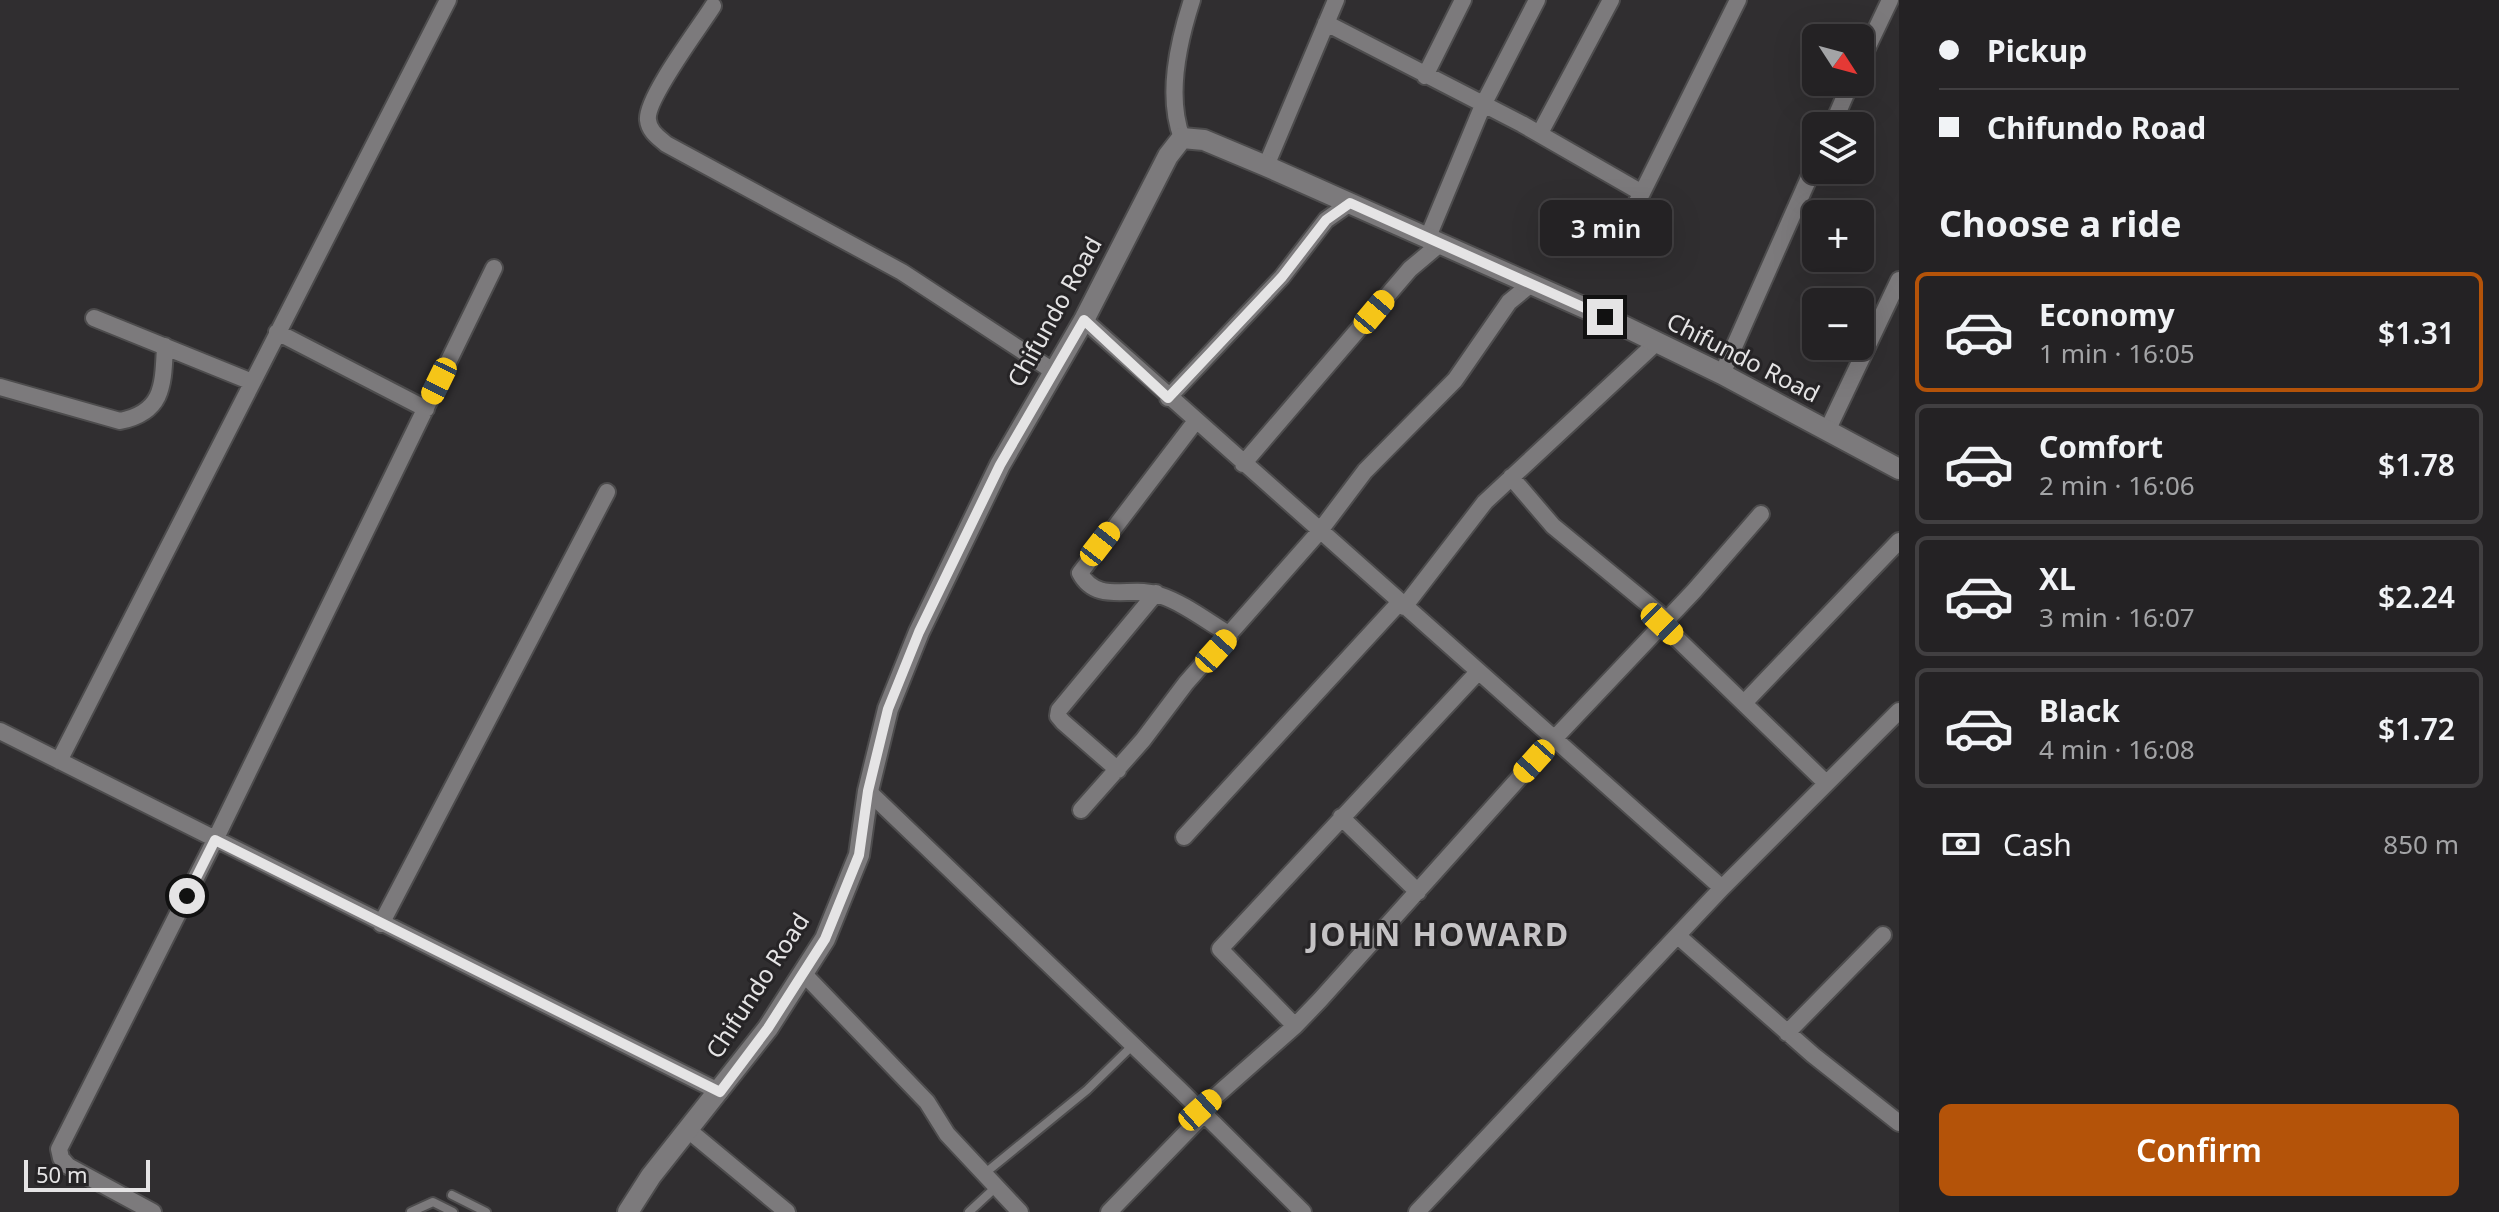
<!DOCTYPE html>
<html lang="en">
<head>
<meta charset="utf-8">
<style>
  body { margin:0; font-family:"Noto Sans",sans-serif; background:#2c2a2c; color:#f1f3f6; height:100vh; display:flex; flex-direction:column; font-size:30px; white-space:nowrap }
  * { box-sizing:border-box; margin:0 }
  p { font-size:26px; color:#a3a4a6 }
  .icon { flex:none; width:44px; height:44px; fill:none; stroke:currentColor; stroke-width:2; stroke-linecap:round; stroke-linejoin:round }
  .map { position:relative; flex:1; overflow:hidden }
  .drawer { display:flex; flex-direction:column; background:#242224; width:600px }
  .drawer>* { flex:none }
  .hud { display:grid; align-content:center; height:176px; padding:0 40px; background:#242224 }
  .needle { width:52px; rotate:126deg }
  .controls { position:absolute; left:1802px; top:24px; display:grid; gap:16px }
  .controls a { display:grid; place-items:center; width:72px; height:72px; border-radius:12px; background:#242224; box-shadow:0 8px 32px #0002,0 0 0 2px #413f41; font-size:40px }
  .scale { position:absolute; left:24px; bottom:20px; width:126px; box-sizing:border-box; padding-left:8px; border:4px solid #e5e4e5; border-top:0; font-size:22px; line-height:28px; white-space:nowrap; color:#e5e4e5; -webkit-text-stroke:6px #262426; paint-order:stroke }
  .end { position:absolute; width:36px; height:36px; margin:-18px; border:10px solid #e5e4e5; background:#111; box-shadow:0 0 0 4px #111 }
  .from { border-radius:50% }
  .bubble { position:absolute; height:56px; border-radius:12px; background:#242224; box-shadow:0 8px 32px #0002,0 0 0 2px #413f41; font-size:26px; font-weight:600; line-height:56px; text-align:center }
  .car { position:absolute; width:24px; height:48px; margin:-24px -12px; border-radius:10px; box-shadow:0 0 6px 2px #0007; background:linear-gradient(#f5c518 24%,#345 0 40%,#f5c518 0 76%,#345 0 86%,#f5c518 0) }
  .hud b { display:flex; align-items:center; gap:28px; height:76px; font-size:30px }
  .hud b+b { border-top:2px solid #413f41 }
  .hud i { width:20px; height:20px; background:#f1f3f6 }
  ul { padding:0; list-style:none }
  li { display:flex; align-items:center; gap:24px; height:120px; margin:0 16px 12px; padding:0 24px; border:4px solid #413f41; border-radius:12px }
  li div { flex:1 }
  li b { display:block; font-size:30px }
  li em { font-style:normal; font-weight:600 }
  li.on { border-color:#b45309 }
  li>.icon { width:72px; height:72px; stroke-width:1.5 }
  h2 { padding:0 40px; font-size:36px; line-height:96px }
  .pay { display:flex; align-items:center; gap:20px; height:88px; padding:0 40px; font-size:30px }
  .pay p { margin-inline-start:auto }
  .action { display:flex; gap:16px; margin-top:auto; padding:16px 40px }
  .action a { flex:1; height:92px; border-radius:12px; background:#b45309; color:#fff; font-size:32px; font-weight:600; line-height:92px; text-align:center }
  main { display:flex; flex:1; min-height:0 }
  .map>svg:first-child { display:block }
  .lines { fill:none; stroke-linecap:round; stroke-linejoin:round }
  .service-casing { stroke:#4d4c4d; stroke-width:12 }
  .minor-casing { stroke:#4d4c4d; stroke-width:20 }
  .tertiary-casing { stroke:#4d4c4d; stroke-width:24 }
  .service { stroke:#7c7a7c; stroke-width:8 }
  .minor { stroke:#7c7a7c; stroke-width:16 }
  .tertiary { stroke:#7c7a7c; stroke-width:20 }
  .route { stroke:#e5e4e5; stroke-width:10 }
  .labels { text-anchor:middle; stroke-width:6; stroke-linejoin:round; paint-order:stroke }
  .street-label { font-size:24px; fill:#e5e4e5; stroke:#262426 }
  .district-label { font-size:32px; font-weight:bold; letter-spacing:2px; fill:#c5c3c5; stroke:#262426 }
</style>
</head>
<body>
<main>
<div class="map">
<svg width="1899" height="1212" viewBox="0 0 1899 1212">
  <rect width="100%" height="100%" fill="#302e30"/>
  <g class="lines">
    <!-- service casing -->
    <g class="service-casing">
      <path id="service" d="M984 1174 1087 1090 1133 1045
        M452 1195 486 1212
        M411 1212 433 1202 453 1212
        M969 1212 996 1187"/>
    </g>
    <!-- minor casing -->
    <g class="minor-casing">
      <path id="minor" d="M713 6C700 27 645 99 648 120 649 131 658 137 666 144L902 272 1053 371
        M1326 23 1522 124 1642 193
        M1860 63 1890 0
        M1425 76 1463 0
        M1832 126 1851 82
        M1540 133 1611 0
        M1182 138C1166 96 1178 43 1192 0
        M1266 166 1336 0
        M1428 237 1483 105 1537 0
        M1612 245 1642 193 1738 0
        M94 318 252 382
        M1084 320 1722 888
        M277 332 426 409
        M1722 374 1816 162
        M0 387 120 421C164 412 163 385 165 346
        M1168 398 1282 277 1326 220 1350 203
        M1195 422 1080 573C1097 605 1132 585 1159 595 1184 603 1208 622 1230 635
        M1827 431 1899 280
        M1243 464 1410 269 1441 243
        M1511 477 1553 526 1666 619
        M1404 607 1485 502 1657 342
        M1662 624 1826 783
        M1744 703 1899 541
        M0 731 720 1092
        M59 761 448 0
        M1118 770 1063 722 1058 716 1059 710 1156 593
        M868 791 1180 1090 1303 1212
        M1081 810 1143 740 1186 683 1319 532 1365 471 1455 380 1509 302 1531 284
        M1341 817 1418 892
        M1184 837 1399 603
        M381 924 607 492
        M1678 936 1813 1055 1899 1123
        M803 973 927 1102 947 1134 1020 1212
        M1295 1026 1220 949 1478 672
        M1787 1033 1883 935
        M1200 1110 1295 1026 1320 1000 1554 739 1694 591 1761 514
        M687 1129 787 1212
        M153 1212 68 1166 61 1158 59 1149 215 840 494 268
        M1109 1212 1204 1114
        M1417 1212 1722 888 1899 711"/>
    </g>
    <!-- tertiary casing -->
    <g class="tertiary-casing">
      <path id="tertiary" d="M628 1212 651 1176 768 1028 825 939 859 855 868 791 888 709 919 632 1000 465 1084 320 1168 156 1182 138 1204 140 1266 166 1605 317 1722 374 1899 469"/>
    </g>
    <!-- service -->
    <use href="#service" class="service"/>
    <!-- minor -->
    <use href="#minor" class="minor"/>
    <!-- tertiary -->
    <use href="#tertiary" class="tertiary"/>
  </g>
  <g class="lines">
    <!-- route -->
    <path class="route" d="M187 896 215 840 720 1092 768 1028 825 939 859 855 868 791 888 709 919 632 1000 465 1084 320 1168 398 1282 277 1326 220 1350 203 1605 317"/>
  </g>
  <g class="labels">
    <!-- street labels -->
    <g class="street-label">
      <text transform="translate(1055 312) rotate(-61)" y="8">Chifundo Road</text>
      <text transform="translate(1743 358) rotate(27)" y="8">Chifundo Road</text>
      <text transform="translate(758 986) rotate(-57)" y="8">Chifundo Road</text>
    </g>
    <!-- district labels -->
    <g class="district-label">
      <text x="1439" y="946">JOHN HOWARD</text>
    </g>
  </g>
</svg>
<div class="controls">
<a><svg class="needle" viewBox="-14 -14 28 28"><path d="M0-13l5 13h-10z" fill="#e53935"/><path d="M0 13l5-13h-10z" fill="#a3a4a6"/></svg></a>
<a><svg class="icon" aria-label="layers" viewBox="0 0 24 24"><path d="M12 4l9 5-9 5-9-5zM3 14l9 5 9-5"/></svg></a>
<a>+</a>
<a>−</a>
</div>
<div class="scale">50 m</div>
<i class="end from" style="left:187px;top:896px"></i>
<i class="end" style="left:1605px;top:317px"></i>
<div class="bubble" style="left:1540px;top:200px;width:132px">3 min</div>
<i class="car" style="left:1374px;top:312px;rotate:40deg"></i>
<i class="car" style="left:439px;top:381px;rotate:206deg"></i>
<i class="car" style="left:1100px;top:544px;rotate:38deg"></i>
<i class="car" style="left:1662px;top:624px;rotate:134deg"></i>
<i class="car" style="left:1216px;top:651px;rotate:42deg"></i>
<i class="car" style="left:1534px;top:761px;rotate:222deg"></i>
<i class="car" style="left:1200px;top:1110px;rotate:48deg"></i>
</div>
<section class="drawer">
<div class="hud">
<b><i class="from"></i>Pickup</b>
<b><i></i>Chifundo Road</b>
</div>
<h2>Choose a ride</h2>
<ul>
<li class="on"><svg class="icon" aria-label="car" viewBox="0 0 24 24"><path d="M5 17H2v-5l4-1 3-4h7l3 4 3 1v5h-3M9 17h6M6 11h13"/><circle cx="7" cy="17" r="2"/><circle cx="17" cy="17" r="2"/></svg><div><b>Economy</b><p>1 min · 16:05</p></div><em>$1.31</em></li>
<li><svg class="icon" aria-label="car" viewBox="0 0 24 24"><path d="M5 17H2v-5l4-1 3-4h7l3 4 3 1v5h-3M9 17h6M6 11h13"/><circle cx="7" cy="17" r="2"/><circle cx="17" cy="17" r="2"/></svg><div><b>Comfort</b><p>2 min · 16:06</p></div><em>$1.78</em></li>
<li><svg class="icon" aria-label="car" viewBox="0 0 24 24"><path d="M5 17H2v-5l4-1 3-4h7l3 4 3 1v5h-3M9 17h6M6 11h13"/><circle cx="7" cy="17" r="2"/><circle cx="17" cy="17" r="2"/></svg><div><b>XL</b><p>3 min · 16:07</p></div><em>$2.24</em></li>
<li><svg class="icon" aria-label="car" viewBox="0 0 24 24"><path d="M5 17H2v-5l4-1 3-4h7l3 4 3 1v5h-3M9 17h6M6 11h13"/><circle cx="7" cy="17" r="2"/><circle cx="17" cy="17" r="2"/></svg><div><b>Black</b><p>4 min · 16:08</p></div><em>$1.72</em></li>
</ul>
<div class="pay"><svg class="icon" aria-label="cash" viewBox="0 0 24 24"><path d="M3 7h18v10H3z"/><circle cx="12" cy="12" r="2"/></svg>Cash<p>850 m</p></div>
<div class="action"><a>Confirm</a></div>
</section>
</main>
</body>
</html>
